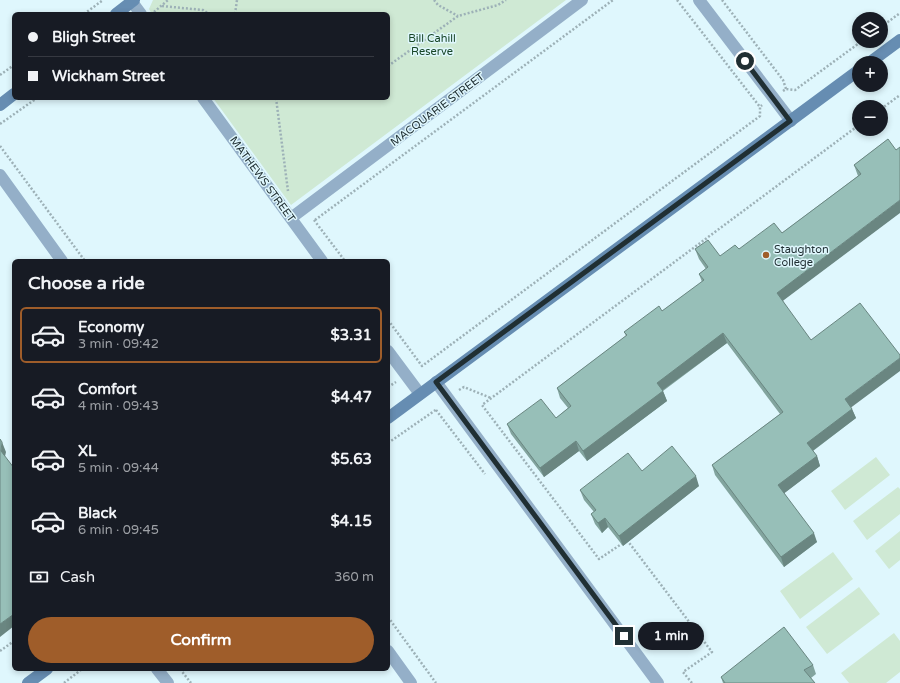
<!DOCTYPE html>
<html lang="en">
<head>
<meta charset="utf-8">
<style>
  body { margin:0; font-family:"Varela Round",sans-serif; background:#20242c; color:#f1f3f6; height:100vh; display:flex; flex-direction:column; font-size:15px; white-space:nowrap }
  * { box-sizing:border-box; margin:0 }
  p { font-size:13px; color:#9ea1a6 }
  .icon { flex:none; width:22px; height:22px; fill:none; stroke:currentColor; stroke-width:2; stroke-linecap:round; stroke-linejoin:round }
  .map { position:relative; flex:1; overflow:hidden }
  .drawer { position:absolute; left:12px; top:259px; width:378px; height:412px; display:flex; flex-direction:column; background:#171b24; border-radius:6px; box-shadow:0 2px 6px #0003 }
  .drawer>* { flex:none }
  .hud { position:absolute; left:12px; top:12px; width:378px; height:88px; border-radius:6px; box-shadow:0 2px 6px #0003; display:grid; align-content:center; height:88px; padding:0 16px; background:#171b24 }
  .buttons { position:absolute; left:852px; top:12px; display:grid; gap:8px }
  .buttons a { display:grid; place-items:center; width:36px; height:36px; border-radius:50%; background:#171b24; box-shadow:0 2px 6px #0003; font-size:20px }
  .end { position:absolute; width:18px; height:18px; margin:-9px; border:5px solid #202f33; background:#fff; box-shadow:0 0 0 2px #fff }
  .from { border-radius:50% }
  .bubble { position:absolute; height:28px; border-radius:14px; background:#171b24; box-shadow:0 2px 6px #0003; font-size:13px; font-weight:800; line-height:28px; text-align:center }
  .hud b { display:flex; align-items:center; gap:14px; height:38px; font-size:15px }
  .hud b+b { border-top:1px solid #363941 }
  .hud i { width:10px; height:10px; background:#f1f3f6 }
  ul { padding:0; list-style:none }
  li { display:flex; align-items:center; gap:12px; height:56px; margin:0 8px 6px; padding:0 8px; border:2px solid transparent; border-radius:6px }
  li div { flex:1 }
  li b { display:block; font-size:15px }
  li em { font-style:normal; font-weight:800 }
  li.on { border-color:#9f5d2a }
  li>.icon { width:36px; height:36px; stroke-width:1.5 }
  h2 { padding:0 16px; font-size:18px; line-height:48px }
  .pay { display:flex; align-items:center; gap:10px; height:44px; padding:0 16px; font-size:15px }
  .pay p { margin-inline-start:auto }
  .button { display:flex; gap:8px; margin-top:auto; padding:8px 16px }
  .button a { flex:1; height:46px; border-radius:24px; background:#9f5d2a; color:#fff; font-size:16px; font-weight:800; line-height:46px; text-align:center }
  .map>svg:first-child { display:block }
  .green { fill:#cfe9d4 }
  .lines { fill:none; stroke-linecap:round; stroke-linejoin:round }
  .path { stroke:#9db1b7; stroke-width:2.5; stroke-dasharray:2 2; stroke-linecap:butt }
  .street { stroke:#94afc8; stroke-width:12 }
  .secondary { stroke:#668db2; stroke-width:12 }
  .wall { fill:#82a49e }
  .shaded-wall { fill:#6a8681 }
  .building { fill:#97bfb8; stroke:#6a8681 }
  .route { stroke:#202f33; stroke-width:5 }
  .poi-dot { fill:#9f5d2a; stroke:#dff7fd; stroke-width:1.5 }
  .labels { text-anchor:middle; stroke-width:3; stroke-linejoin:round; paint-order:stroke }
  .park-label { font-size:11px; fill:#174526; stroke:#dff7fd }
  .street-label { font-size:11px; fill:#202f33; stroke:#dff7fd }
  .poi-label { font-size:11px; fill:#202f33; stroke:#dff7fd; text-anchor:start }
</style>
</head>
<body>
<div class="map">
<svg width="900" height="683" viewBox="0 0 900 683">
  <rect width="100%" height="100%" fill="#dff7fd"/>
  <!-- green -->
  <path class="green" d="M153 0H566L291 205 213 98H388V14H152L149 9Z
    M876 457 890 475 845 510 831 491Z
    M898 487 900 489V514L867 540 853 521Z
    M900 531V560L889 569 875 551Z
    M833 552 853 579 800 619 780 591Z
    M859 587 880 614 827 654 806 627Z
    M894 633 900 641V672L886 683H849L841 673Z"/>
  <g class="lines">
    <!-- path -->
    <path class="path" d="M434 0 438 5 458 16
      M677 0 760 107
      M722 0 783 80 786 89
      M162 6 203 10 209 14
      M154 12 168 0
      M84 14 103 0
      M235 14 237 0
      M881 27 900 13
      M388 66 458 16 498 5 506 0
      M0 75 14 65
      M783 91 786 89 795 90 862 41
      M276 98 288 191
      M881 109 900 95
      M0 124 37 98
      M0 146 85 261
      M314 220 345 261
      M315 220 613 0
      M388 320 422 366 760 116V107L762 105
      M388 387 396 382
      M459 390 464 387 491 398
      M436 410 485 474
      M388 443 437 409
      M627 540 712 652 683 672 692 683
      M623 543 599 559 482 405 859 125
      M388 617 436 683
      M0 651 14 641
      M180 669 191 683
      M64 683 82 669"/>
    <!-- street -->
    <path class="street" d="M699 0 791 121
      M132 2 141 14
      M203 98 322 261
      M0 175 62 261
      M291 218 582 0
      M388 351 420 394
      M436 382 658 683
      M388 651 411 683
      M157 669 168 683"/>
    <!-- secondary -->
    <path class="secondary" d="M116 14 134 0
      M869 63 900 40
      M0 105 14 94
      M388 418 859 70
      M28 683 47 669"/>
  </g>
  <!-- wall -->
  <path class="wall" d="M888 139 783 301 852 409 856 418 813 451 817 456 820 466 784 493 817 542 784 567 715 475 712 465 780 414 727 343 663 391 667 401 587 461 579 451 544 477 511 434 507 424 556 418 568 408 560 398 557 388 626 336 624 332 662 311 702 282 699 274 706 269 699 259 695 249 720 256 782 233 858 176 854 165Z
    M642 471 699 486 623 546 608 527 602 533 595 524 591 514 594 512 584 500 580 490Z
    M813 665 816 674 811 678 815 683H723L721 677Z"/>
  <!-- shaded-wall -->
  <path class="shaded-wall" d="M900 200V213L780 303 777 293Z
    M723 333 727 343 660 392 657 383Z
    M900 358V371L849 409 845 399Z
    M663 391 667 401 587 461 583 451Z
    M852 409 856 418 811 452 807 443Z
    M576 441 579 451 544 477 540 468Z
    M2 442 6 452 4 461 1 451Z
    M817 456 820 466 782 495 778 485Z
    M696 476 699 486 623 546 619 536Z
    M605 518 608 527 602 533 598 523Z
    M814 533 817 542 784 567 781 557Z
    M14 614V626L0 637V624Z"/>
  <!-- building -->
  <path class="building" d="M888 139 896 150 900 147V200L777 293 811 340 860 303 900 355V358L845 399 852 409 807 443 817 456 778 485 814 533 781 557 712 465 783 412 723 333 657 383 663 391 583 451 576 441 540 468 507 424 541 399 556 418 571 406 557 388 627 335 624 332 659 306 662 311 704 280 699 274 708 267 695 249 708 240 720 256 735 245 739 249 774 223 782 233 861 174 854 165Z
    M0 439 2 442 1 451 14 468V614L0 624Z
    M672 446 696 476 619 536 605 518 598 523 591 514 596 510 580 490 628 453 642 471Z
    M784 627 813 665 804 670 815 683H725L721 677Z"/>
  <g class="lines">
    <!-- route -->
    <path class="route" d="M624 636 436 382 790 121 745 61"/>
  </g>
  <!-- markers -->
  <circle class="poi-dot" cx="766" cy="255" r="4"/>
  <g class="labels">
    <!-- park labels -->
    <g class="park-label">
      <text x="432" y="42">Bill Cahill<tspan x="432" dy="13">Reserve</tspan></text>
    </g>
    <!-- street labels -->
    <g class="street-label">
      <text transform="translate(437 109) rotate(-37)" y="4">MACQUARIE STREET</text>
      <text transform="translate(263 179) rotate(54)" y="4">MATHEWS STREET</text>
    </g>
    <!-- poi labels -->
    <g class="poi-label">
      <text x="774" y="253">Staughton<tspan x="774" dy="13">College</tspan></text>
    </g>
  </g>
</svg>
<div class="buttons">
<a><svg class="icon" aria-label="layers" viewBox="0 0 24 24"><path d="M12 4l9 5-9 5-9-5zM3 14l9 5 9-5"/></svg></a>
<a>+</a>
<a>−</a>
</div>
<i class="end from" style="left:745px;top:61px"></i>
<i class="end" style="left:624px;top:636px"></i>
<div class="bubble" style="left:638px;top:622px;width:66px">1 min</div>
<div class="hud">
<b><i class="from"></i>Bligh Street</b>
<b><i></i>Wickham Street</b>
</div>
<section class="drawer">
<h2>Choose a ride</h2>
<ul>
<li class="on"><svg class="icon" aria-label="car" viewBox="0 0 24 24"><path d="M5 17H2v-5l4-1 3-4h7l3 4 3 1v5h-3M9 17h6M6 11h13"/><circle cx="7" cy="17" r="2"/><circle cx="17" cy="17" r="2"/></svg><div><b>Economy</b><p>3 min · 09:42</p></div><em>$3.31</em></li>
<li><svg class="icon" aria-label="car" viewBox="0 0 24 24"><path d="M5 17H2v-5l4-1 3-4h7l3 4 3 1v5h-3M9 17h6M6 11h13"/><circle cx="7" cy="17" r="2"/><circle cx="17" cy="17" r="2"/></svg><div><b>Comfort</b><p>4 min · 09:43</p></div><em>$4.47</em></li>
<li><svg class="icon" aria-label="car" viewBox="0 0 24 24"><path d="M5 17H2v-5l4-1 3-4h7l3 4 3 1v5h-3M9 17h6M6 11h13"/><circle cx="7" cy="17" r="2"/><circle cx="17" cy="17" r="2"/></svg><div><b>XL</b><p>5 min · 09:44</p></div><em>$5.63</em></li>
<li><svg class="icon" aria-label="car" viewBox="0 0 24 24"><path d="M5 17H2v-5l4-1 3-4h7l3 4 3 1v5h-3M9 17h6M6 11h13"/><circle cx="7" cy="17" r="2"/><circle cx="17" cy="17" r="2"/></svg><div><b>Black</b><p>6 min · 09:45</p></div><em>$4.15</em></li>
</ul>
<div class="pay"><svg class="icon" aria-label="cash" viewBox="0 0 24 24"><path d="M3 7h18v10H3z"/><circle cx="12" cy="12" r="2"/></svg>Cash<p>360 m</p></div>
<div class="button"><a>Confirm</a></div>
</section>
</div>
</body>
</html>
